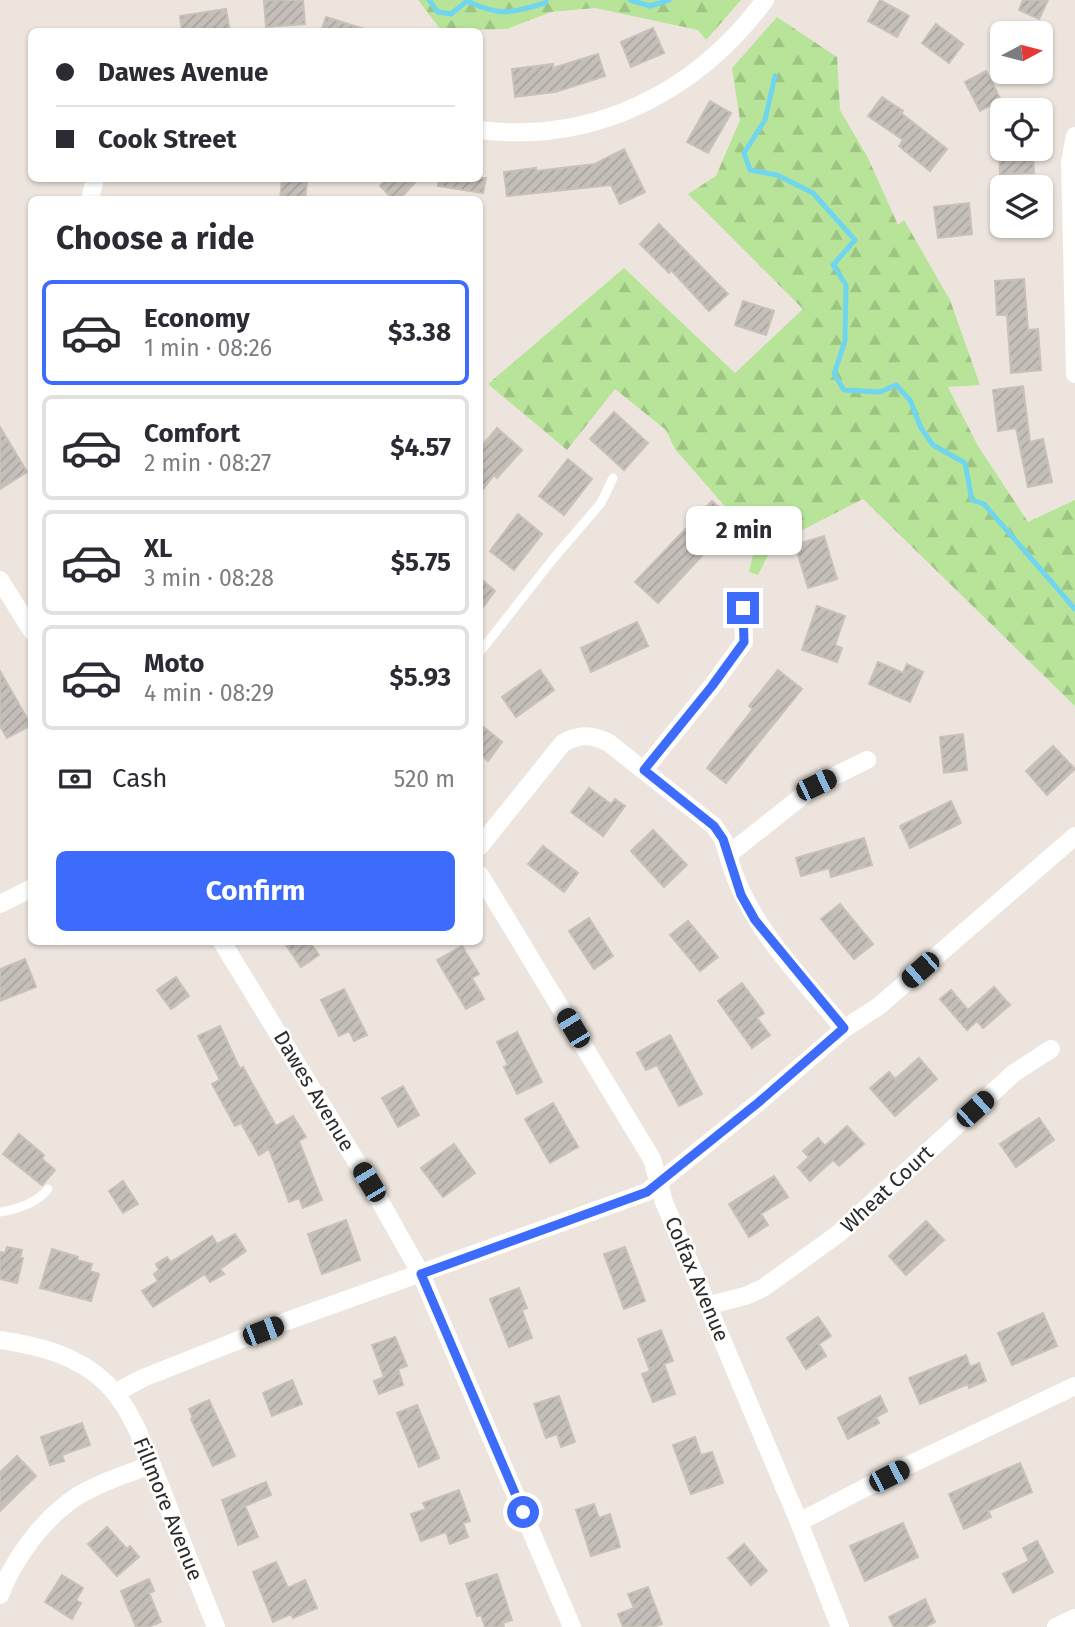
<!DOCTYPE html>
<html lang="en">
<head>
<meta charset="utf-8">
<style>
  body { margin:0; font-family:"Fira Sans",sans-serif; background:#f7f7f7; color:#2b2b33; height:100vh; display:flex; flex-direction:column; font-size:26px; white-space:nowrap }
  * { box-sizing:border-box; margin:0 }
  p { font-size:23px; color:#7c7c81 }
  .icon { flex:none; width:38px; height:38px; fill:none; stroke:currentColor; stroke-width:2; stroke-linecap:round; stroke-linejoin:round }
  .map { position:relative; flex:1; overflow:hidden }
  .details { position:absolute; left:28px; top:196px; width:455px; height:749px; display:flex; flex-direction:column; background:#fff; border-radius:10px; box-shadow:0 2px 5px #0004 }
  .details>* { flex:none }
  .top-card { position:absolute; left:28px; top:28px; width:455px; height:154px; border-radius:10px; box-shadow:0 2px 5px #0004; display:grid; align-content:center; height:154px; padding:0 28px; background:#fff }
  .needle { width:46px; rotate:83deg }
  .fabs { position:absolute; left:990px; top:21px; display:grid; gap:14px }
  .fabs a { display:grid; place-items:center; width:63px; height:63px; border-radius:10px; background:#fff; box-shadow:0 2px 5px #0004; font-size:35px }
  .end { position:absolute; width:32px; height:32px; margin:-16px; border:9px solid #3d6bfb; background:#fff; box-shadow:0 0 0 4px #fff }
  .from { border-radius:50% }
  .bubble { position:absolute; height:49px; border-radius:10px; background:#fff; box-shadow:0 2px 5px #0004; font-size:23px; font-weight:700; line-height:49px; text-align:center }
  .car { position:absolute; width:21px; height:42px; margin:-21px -10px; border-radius:9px; box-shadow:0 0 5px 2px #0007; background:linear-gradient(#222 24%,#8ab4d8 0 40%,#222 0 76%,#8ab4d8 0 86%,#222 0) }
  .top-card b { display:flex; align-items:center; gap:24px; height:66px; font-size:26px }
  .top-card b+b { border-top:2px solid #e1e1e2 }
  .top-card i { width:18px; height:18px; background:#2b2b33 }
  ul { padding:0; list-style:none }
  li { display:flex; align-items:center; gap:21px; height:105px; margin:0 14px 10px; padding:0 14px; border:4px solid #e1e1e2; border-radius:10px }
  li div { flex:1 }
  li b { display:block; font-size:26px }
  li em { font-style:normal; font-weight:700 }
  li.current { border-color:#3d6bfb }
  li>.icon { width:63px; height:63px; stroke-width:1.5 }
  h2 { padding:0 28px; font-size:32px; line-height:84px }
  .pay { display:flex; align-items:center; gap:18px; height:77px; padding:0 28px; font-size:26px }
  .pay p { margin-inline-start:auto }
  .primary-button { display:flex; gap:14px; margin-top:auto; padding:14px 28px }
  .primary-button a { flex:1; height:80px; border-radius:10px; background:#3d6bfb; color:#fff; font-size:28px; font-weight:700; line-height:80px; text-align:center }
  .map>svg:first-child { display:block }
  .forest { fill:url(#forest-firs) }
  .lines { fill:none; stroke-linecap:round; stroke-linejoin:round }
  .stream { stroke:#70d5ef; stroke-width:5 }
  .building { fill:url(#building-hatch); stroke:#c8c1b7; stroke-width:2 }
  .service { stroke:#fff; stroke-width:9 }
  .minor { stroke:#fff; stroke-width:18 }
  .route { stroke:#3d6bfb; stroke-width:9 }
  .labels { text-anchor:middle; stroke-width:5; stroke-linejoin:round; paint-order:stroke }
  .street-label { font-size:21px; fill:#2b2b2b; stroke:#fff }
</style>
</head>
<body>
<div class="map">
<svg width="1075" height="1627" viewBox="0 0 1075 1627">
  <defs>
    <pattern id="forest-firs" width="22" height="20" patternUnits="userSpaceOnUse" patternTransform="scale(1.75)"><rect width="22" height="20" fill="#b7e499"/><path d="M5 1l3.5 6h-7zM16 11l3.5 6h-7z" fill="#9ec484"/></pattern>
    <pattern id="building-hatch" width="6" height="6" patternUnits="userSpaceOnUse" patternTransform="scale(1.75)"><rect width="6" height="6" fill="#c5bfba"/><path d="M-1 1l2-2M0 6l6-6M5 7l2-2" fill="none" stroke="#a9a4a0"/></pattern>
  </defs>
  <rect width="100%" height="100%" fill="#ede5dd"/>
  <!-- forest -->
  <path class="forest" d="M418 0H741L706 40 698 30 595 8 551 12 507 29 441 30Z
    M777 17 837 57 840 110 868 158 898 225 904 220 950 300 980 385 948 387 978 446 1028 522 1075 500V706L863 499 773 545 758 575 749 572 756 542 675 449 666 430 615 389 567 450 488 384 624 268 735 373 803 309 688 194 716 176 740 120 732 68Z"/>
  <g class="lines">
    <!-- stream -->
    <path class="stream" d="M429 0 438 12 451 14 467 1C501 17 511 13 545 3L546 0
      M630 0 650 6 669 0
      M775 76 765 120 744 153 750 170 777 175 813 193 855 240 833 265 846 285 845 341 834 374 844 390 880 392 896 385 910 400 921 428 933 445 965 463 972 500 984 504 1075 609"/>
  </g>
  <!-- building -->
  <path class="building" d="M274 0H303L305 24 266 27 264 1Z
    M880 0 909 16 897 37 868 21Z
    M1023 0H1048L1039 19 1019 10Z
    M226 9 230 32H182L180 16Z
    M326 17 364 29 363 32H321Z
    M936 24 963 44 949 63 922 43Z
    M653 28 664 53 631 67 621 42Z
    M598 54 605 76 555 92 515 97 512 69 553 64V68Z
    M986 71 1001 100 980 111 965 82Z
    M882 97 903 111 901 113 947 149 930 171 899 146 903 140 868 116Z
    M710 101 731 113 708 153 687 142Z
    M624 149 645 192 620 204 611 185 507 196 504 172 536 168V171L595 164Z
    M999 149H1033L1034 173 1000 174Z
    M387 178H419L399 200H394L380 186Z
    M439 178H486L483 193 438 186Z
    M282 179 307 182 305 200H280Z
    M969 203 972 234 938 238 934 207Z
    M659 224 728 294 709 311 671 270 669 273 640 244Z
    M1024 279 1028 330 1038 329 1041 370 1011 373 1007 315H997L995 281Z
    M743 301 774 311 766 335 735 325Z
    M1023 386 1030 442 1043 439 1052 482 1028 487 1016 428 998 431 993 390Z
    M614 412 648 443 624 470 590 439Z
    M0 427 27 472 0 489Z
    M497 428 522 450 497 478 494 475 480 493V448Z
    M568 459 592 479 564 515 539 496Z
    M712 501 734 521 658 603 635 582Z
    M518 514 542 534 514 570 490 551Z
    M824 536 837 579 808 588 795 545Z
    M480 578 495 591 480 611Z
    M817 606 845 616 835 645 842 648 837 662 802 650Z
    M637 622 648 646 591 672 581 648Z
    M878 662 903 673 907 664 923 672 910 702 869 684Z
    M540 670 554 690 516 717 502 697Z
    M778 670 802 689 726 783 707 768 753 709 749 706Z
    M0 671 31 725 7 738 0 726Z
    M480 724 502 742 488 761 480 754Z
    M963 734 967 770 944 773 940 737Z
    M1053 746 1075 769 1047 795 1026 771Z
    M589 788 611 804 615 799 625 806 603 836 571 812Z
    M951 801 961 823 910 848 900 826Z
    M653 830 687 865 664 887 631 851Z
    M864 838 872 865 831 877 829 868 801 876 796 858Z
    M543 846 578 873 564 892 528 864Z
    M840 904 873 944 854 959 821 919Z
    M589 918 613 956 594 969 569 931Z
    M688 921 718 957 700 971 670 935Z
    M284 942H310L319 955 301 967Z
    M462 946 479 974 472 978 484 999 466 1009 437 960Z
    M25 959 36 987 0 1001V969Z
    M176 977 189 996 171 1009 157 990Z
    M742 983 764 1013 757 1018 770 1035 752 1048 718 1001Z
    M994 987 1010 1005 983 1028 977 1021 967 1030 940 999 951 990 968 1010Z
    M344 989 367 1035 354 1041 349 1031 339 1036 321 1000Z
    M220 1026 240 1069 243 1067 276 1126 293 1116 306 1137 299 1141 322 1200 303 1208 299 1198 289 1202 269 1149 259 1155 241 1123 235 1126 212 1084 220 1080 198 1036Z
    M517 1032 542 1082 517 1094 504 1067 508 1065 497 1042Z
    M670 1035 702 1094 679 1106 657 1065 646 1070 637 1053Z
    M919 1058 937 1079 895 1116 870 1088 889 1072 895 1079Z
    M403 1086 419 1115 398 1127 382 1098Z
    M553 1103 578 1147 550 1163 525 1119Z
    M1039 1118 1054 1140 1016 1167 1000 1144Z
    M847 1126 864 1144 839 1166 833 1160 810 1181 798 1167 809 1157 803 1151 818 1138 825 1146Z
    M19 1134 44 1155 42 1159 55 1170 42 1185 3 1154Z
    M454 1144 475 1173 443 1197 421 1168Z
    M774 1176 788 1197 761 1214 768 1225 749 1237 729 1204Z
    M123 1181 138 1204 123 1213 109 1191Z
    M346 1220 360 1260 322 1274 308 1234Z
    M926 1221 944 1240 906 1275 889 1256Z
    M235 1234 246 1251 220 1269 224 1274 210 1282 205 1274 153 1307 142 1291 158 1281 154 1274 159 1270 156 1264 167 1257 171 1262 212 1236 217 1244Z
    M7 1247 22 1250 20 1258H23L17 1283 0 1279V1252L5 1253Z
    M625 1247 645 1301 624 1309 604 1254Z
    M52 1249 78 1257 77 1260 92 1264 90 1271 99 1274 91 1301 40 1288Z
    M519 1288 527 1308 522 1310 532 1338 509 1347 490 1299Z
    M1043 1313 1057 1346 1012 1365 998 1333Z
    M818 1317 831 1336 819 1344 826 1356 806 1369 787 1338Z
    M661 1330 673 1361 664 1364 675 1394 653 1402 642 1374 650 1371 638 1339Z
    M395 1337 407 1366 398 1369 403 1385 379 1394 374 1381 384 1377 372 1345Z
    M966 1355 970 1367 979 1363 986 1381 969 1388 968 1384 920 1404 909 1378Z
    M292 1380 302 1404 272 1416 263 1393Z
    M559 1396 575 1442 561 1447 557 1434 546 1438 534 1404Z
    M880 1396 887 1411 876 1417 879 1423 848 1439 838 1418Z
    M209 1400 235 1456 213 1466 191 1419 193 1418 189 1409Z
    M417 1405 439 1458 419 1467 397 1413Z
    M82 1423 90 1445 62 1455 64 1461 50 1465 41 1437Z
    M695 1437 701 1455 712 1452 723 1483 691 1494 673 1445Z
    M17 1456 36 1476 0 1511V1472Z
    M1020 1463 1032 1492 988 1511 991 1517 964 1529 949 1494Z
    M266 1482 271 1495 245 1506 258 1537 238 1545 222 1500Z
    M459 1490 470 1521 463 1523 468 1537 450 1544 446 1532 421 1541 411 1514 426 1509 423 1503Z
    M594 1504 599 1518 610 1514 620 1547 591 1556 576 1510Z
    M903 1523 918 1557 865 1581 850 1546Z
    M107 1527 127 1549 130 1546 139 1557 117 1576 88 1544Z
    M1037 1541 1053 1572 1013 1593 1003 1574 1029 1561 1023 1548Z
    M744 1544 767 1571 751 1585 728 1558Z
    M276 1562 288 1588 305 1580 317 1608 293 1618 291 1614 273 1622 253 1572Z
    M497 1574 512 1620 503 1623 504 1627H485L481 1615 477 1616 466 1584Z
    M62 1575 83 1588 76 1600 81 1603 72 1619 45 1602Z
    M149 1579 154 1591 149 1593 161 1622 148 1627H136L121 1591Z
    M648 1587 662 1624 653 1627H623L618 1614 634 1608 628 1594Z
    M925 1599 935 1622 925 1627H894L889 1617Z"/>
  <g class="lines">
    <!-- service -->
    <path class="service" d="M480 652 553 559 601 503 613 478
      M0 1212C18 1209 37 1203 48 1189"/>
    <!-- minor -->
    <path class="minor" d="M480 130C595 144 697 92 765 0
      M1075 136 1070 162 1075 374
      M90 200 95 178
      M0 580 32 631
      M644 770 712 686 744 642 743 608
      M480 846 563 743C579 734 592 734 609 743L714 826 723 839 728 855
      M480 875 652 1159 664 1202 799 1522 840 1627
      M0 904 32 888
      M222 942 369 1182 421 1274 572 1627
      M844 1029C800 975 746 924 728 855L816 785 867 760
      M710 1305 745 1296 763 1288 838 1234 1014 1073 1051 1049
      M0 1340C39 1346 78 1355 107 1384 135 1412 148 1457 163 1493 180 1538 198 1582 216 1627
      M115 1393 143 1378 287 1321 647 1192 759 1102 844 1029 879 1006 1075 836
      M799 1522 911 1464 1075 1386
      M0 1595C14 1558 43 1519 76 1497 99 1483 126 1474 151 1465
      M1056 1627 1075 1618"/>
  </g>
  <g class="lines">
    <!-- route -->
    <path class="route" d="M523 1512 421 1274 647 1192 759 1102 844 1028 755 920 741 895 723 839 714 826 644 770 712 686 744 642 743 608"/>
  </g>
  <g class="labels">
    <!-- street labels -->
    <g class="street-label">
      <text transform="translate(314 1091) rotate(59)" y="7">Dawes Avenue</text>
      <text transform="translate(887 1189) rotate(-43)" y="7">Wheat Court</text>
      <text transform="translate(697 1279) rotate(67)" y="7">Colfax Avenue</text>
      <text transform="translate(168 1509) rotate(68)" y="7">Fillmore Avenue</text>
    </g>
  </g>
</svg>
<div class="fabs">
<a><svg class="needle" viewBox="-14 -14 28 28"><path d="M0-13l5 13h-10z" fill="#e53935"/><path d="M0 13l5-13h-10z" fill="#7c7c81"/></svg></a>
<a><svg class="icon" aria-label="locate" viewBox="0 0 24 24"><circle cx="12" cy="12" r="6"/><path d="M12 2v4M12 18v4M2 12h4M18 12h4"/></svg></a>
<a><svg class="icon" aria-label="layers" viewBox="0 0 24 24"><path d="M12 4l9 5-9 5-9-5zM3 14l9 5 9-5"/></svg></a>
</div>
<i class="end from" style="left:523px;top:1512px"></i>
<i class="end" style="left:743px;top:608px"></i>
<div class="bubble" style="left:686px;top:506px;width:116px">2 min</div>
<i class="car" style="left:816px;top:785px;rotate:64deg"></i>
<i class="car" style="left:920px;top:970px;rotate:229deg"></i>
<i class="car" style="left:573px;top:1028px;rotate:329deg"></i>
<i class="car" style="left:975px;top:1109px;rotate:48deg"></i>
<i class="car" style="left:369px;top:1182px;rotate:329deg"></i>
<i class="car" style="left:263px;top:1331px;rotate:69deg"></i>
<i class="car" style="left:889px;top:1476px;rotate:63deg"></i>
<div class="top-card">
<b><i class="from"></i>Dawes Avenue</b>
<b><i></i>Cook Street</b>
</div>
<section class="details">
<h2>Choose a ride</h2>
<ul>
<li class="current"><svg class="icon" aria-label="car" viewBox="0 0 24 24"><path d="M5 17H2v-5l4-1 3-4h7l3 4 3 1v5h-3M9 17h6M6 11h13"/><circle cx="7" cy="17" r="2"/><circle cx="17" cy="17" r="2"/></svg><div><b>Economy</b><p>1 min · 08:26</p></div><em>$3.38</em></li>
<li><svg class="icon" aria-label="car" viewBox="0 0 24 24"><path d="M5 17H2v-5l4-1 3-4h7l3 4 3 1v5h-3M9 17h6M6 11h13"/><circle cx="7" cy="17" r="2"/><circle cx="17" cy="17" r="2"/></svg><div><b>Comfort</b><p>2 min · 08:27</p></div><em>$4.57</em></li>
<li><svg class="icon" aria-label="car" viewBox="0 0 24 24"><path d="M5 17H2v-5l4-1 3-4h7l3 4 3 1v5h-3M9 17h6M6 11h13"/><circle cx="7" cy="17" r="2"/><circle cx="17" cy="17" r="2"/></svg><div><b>XL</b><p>3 min · 08:28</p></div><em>$5.75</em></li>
<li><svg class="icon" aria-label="car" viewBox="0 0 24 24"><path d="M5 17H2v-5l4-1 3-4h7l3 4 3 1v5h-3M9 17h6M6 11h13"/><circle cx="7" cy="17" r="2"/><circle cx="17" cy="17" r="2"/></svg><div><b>Moto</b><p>4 min · 08:29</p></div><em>$5.93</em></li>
</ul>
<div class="pay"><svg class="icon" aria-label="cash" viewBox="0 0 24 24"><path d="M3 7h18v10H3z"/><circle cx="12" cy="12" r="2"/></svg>Cash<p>520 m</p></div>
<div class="primary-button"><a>Confirm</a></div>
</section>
</div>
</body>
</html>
